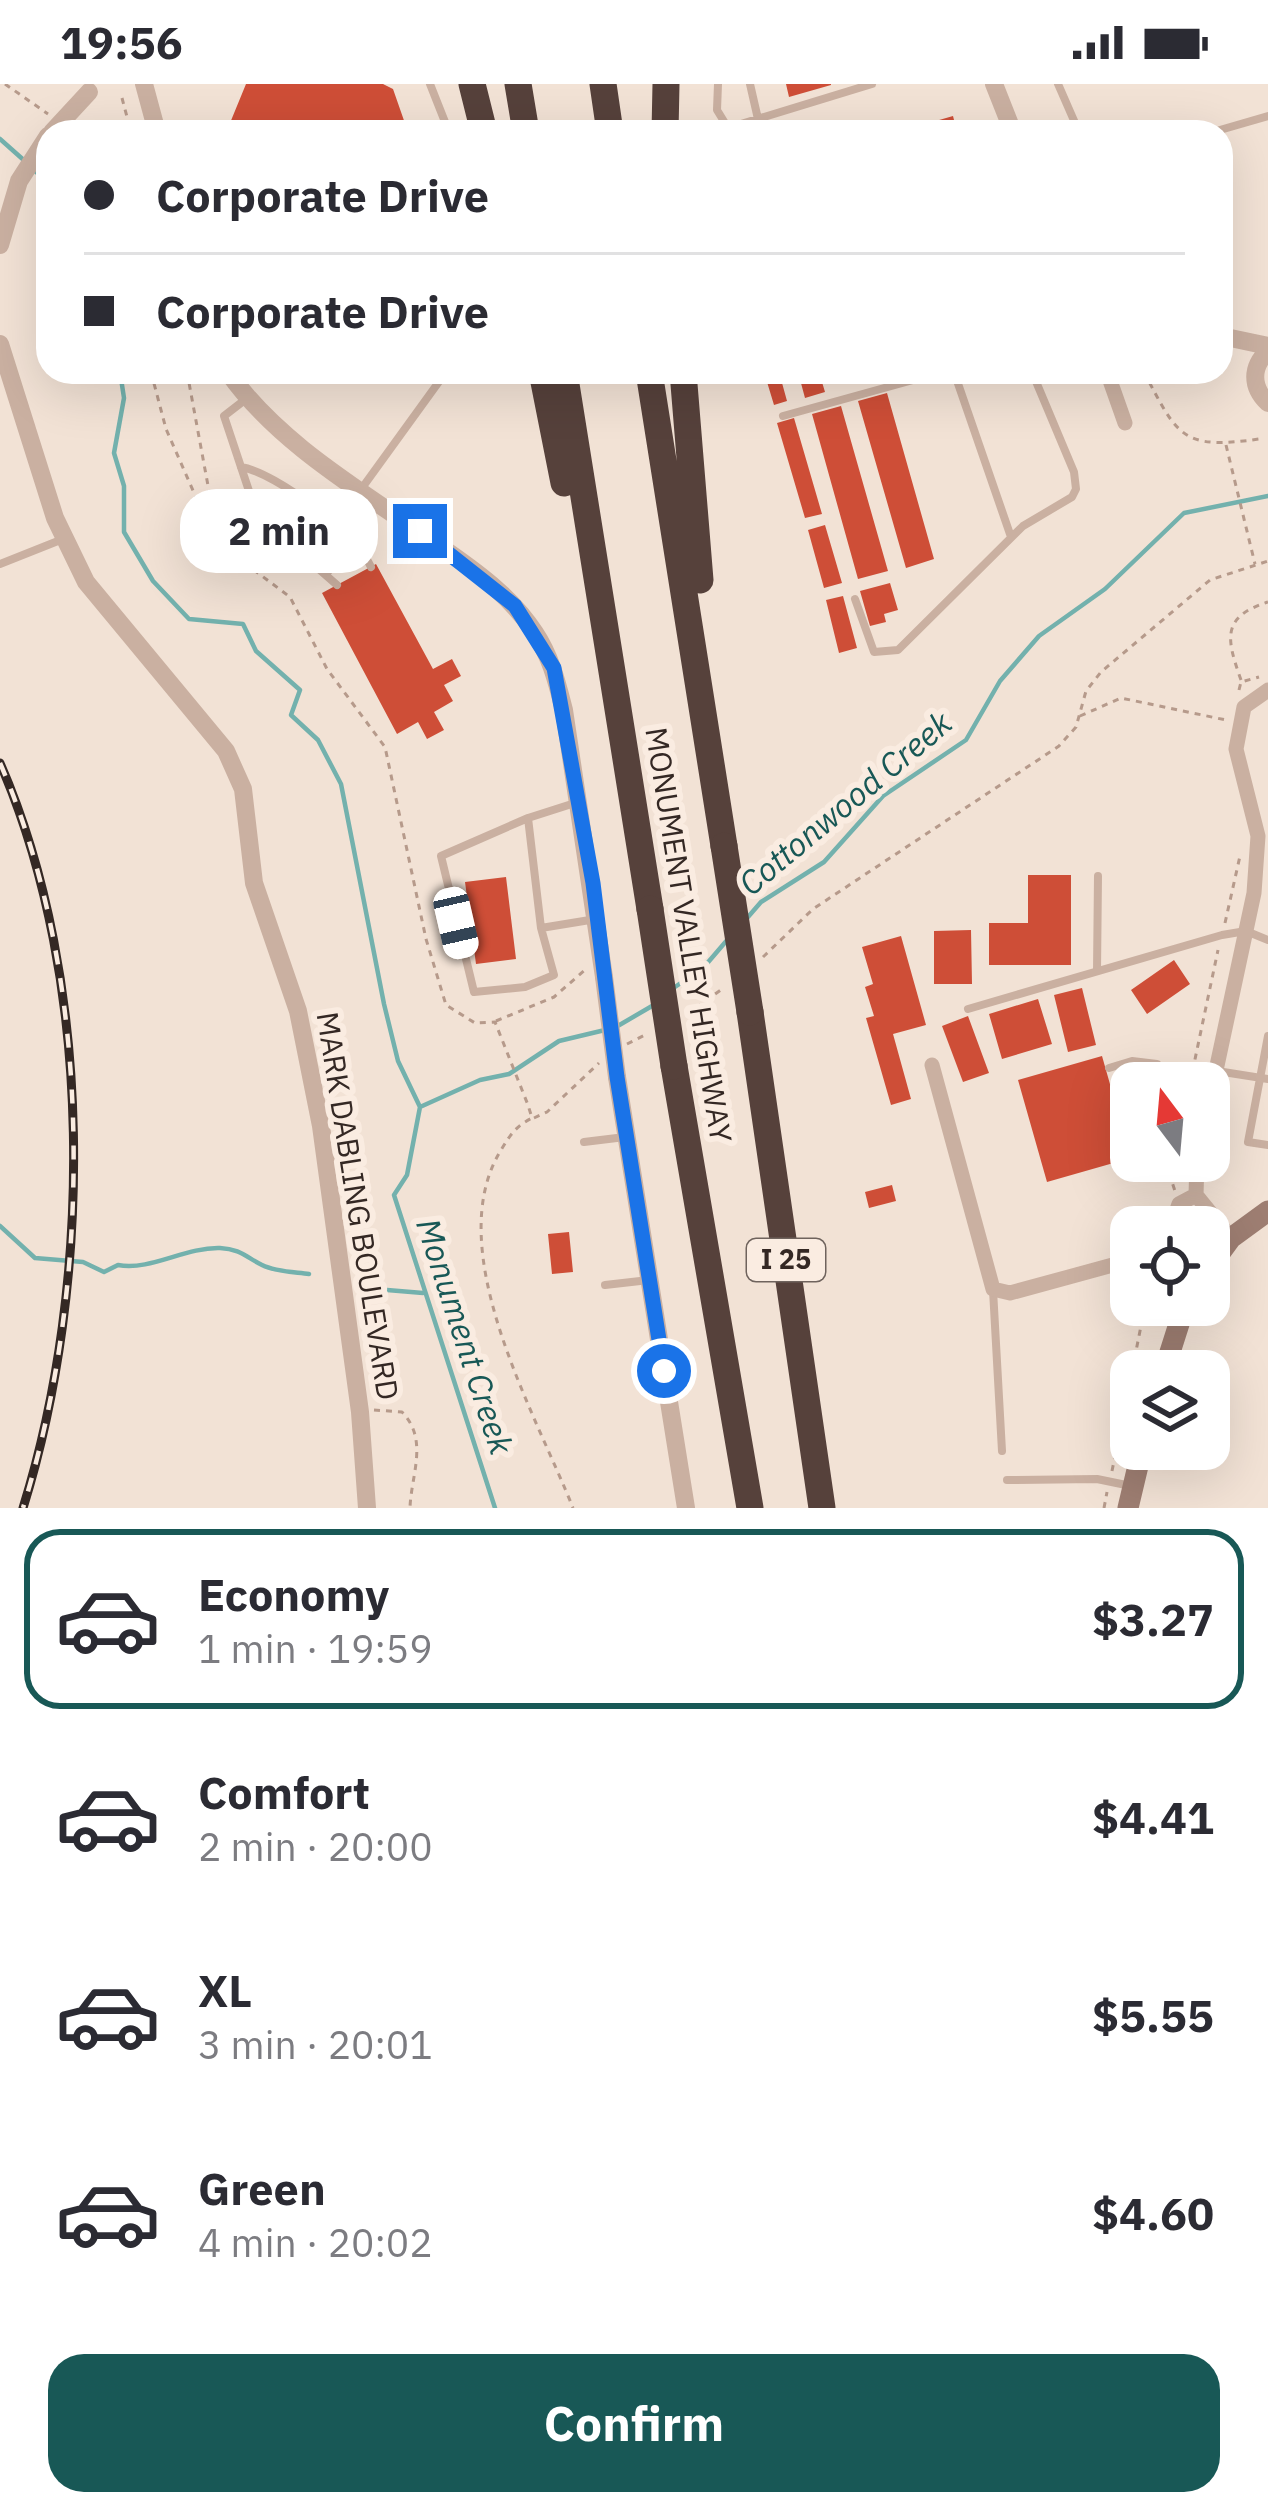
<!DOCTYPE html>
<html lang="en">
<head>
<meta charset="utf-8">
<style>
  body { margin:0; font-family:"IBM Plex Sans",sans-serif; background:#f2f2f3; color:#2b2b33; height:100vh; display:flex; flex-direction:column; font-size:45px; white-space:nowrap }
  * { box-sizing:border-box; margin:0 }
  p { font-size:39px; color:#7c7c81 }
  .icon { flex:none; width:66px; height:66px; fill:none; stroke:currentColor; stroke-width:2; stroke-linecap:round; stroke-linejoin:round }
  .map { position:relative; height:1424px; overflow:hidden }
  .details { display:flex; flex-direction:column; background:#fff; flex:1 }
  .details>* { flex:none }
  .banner { position:absolute; left:36px; top:36px; width:1197px; height:264px; border-radius:36px; box-shadow:0 12px 48px #0002; display:grid; align-content:center; height:264px; padding:0 48px; background:#fff }
  .needle { width:78px; rotate:344deg }
  .controls { position:absolute; left:1110px; top:978px; display:grid; gap:24px }
  .controls a { display:grid; place-items:center; width:120px; height:120px; border-radius:24px; background:#fff; box-shadow:0 12px 48px #0002; font-size:60px }
  .end { position:absolute; width:54px; height:54px; margin:-27px; border:15px solid #1a73e8; background:#fff; box-shadow:0 0 0 6px #fff }
  .from { border-radius:50% }
  .bubble { position:absolute; height:84px; border-radius:36px; background:#fff; box-shadow:0 12px 48px #0002; font-size:39px; font-weight:800; line-height:84px; text-align:center }
  .car { position:absolute; width:36px; height:72px; margin:-36px -18px; border-radius:15px; box-shadow:0 0 9px 3px #0007; background:linear-gradient(#fff 24%,#345 0 40%,#fff 0 76%,#345 0 86%,#fff 0) }
  .banner b { display:flex; align-items:center; gap:42px; height:114px; font-size:45px }
  .banner b+b { border-top:3px solid #e1e1e2 }
  .banner i { width:30px; height:30px; background:#2b2b33 }
  ul { padding:21px 0 0; list-style:none }
  li { display:flex; align-items:center; gap:36px; height:180px; margin:0 24px 18px; padding:0 24px; border:6px solid transparent; border-radius:36px }
  li div { flex:1 }
  li b { display:block; font-size:45px }
  li em { font-style:normal; font-weight:800 }
  li.active { border-color:#185856 }
  li>.icon { width:108px; height:108px; stroke-width:1.5 }
  .action { display:flex; gap:24px; margin-top:auto; padding:24px 48px }
  .action a { flex:1; height:138px; border-radius:36px; background:#185856; color:#fff; font-size:48px; font-weight:800; line-height:138px; text-align:center }
  .status { display:flex; justify-content:space-between; align-items:center; height:84px; padding:0 60px; background:#fff; direction:ltr }
  .status svg { height:33px; fill:currentColor }
  .map>svg:first-child { display:block }
  .lines { fill:none; stroke-linecap:round; stroke-linejoin:round }
  .stream { stroke:#73b1ad; stroke-width:4.5 }
  .building { fill:#ce4e37 }
  .path { stroke:#b69a8b; stroke-width:3; stroke-dasharray:6 6; stroke-linecap:butt }
  .service { stroke:#cab0a1; stroke-width:8 }
  .minor { stroke:#cab0a1; stroke-width:15 }
  .tertiary { stroke:#cab0a1; stroke-width:18 }
  .secondary { stroke:#9e7e72; stroke-width:21 }
  .motorway { stroke:#56413b; stroke-width:27 }
  .rail-casing { stroke:#342824; stroke-width:9 }
  .rail { stroke:#faece1; stroke-width:4.5; stroke-dasharray:14; stroke-linecap:butt }
  .tertiary-bridge { stroke:#cab0a1; stroke-width:18 }
  .motorway-bridge { stroke:#56413b; stroke-width:27 }
  .route { stroke:#1a73e8; stroke-width:15 }
  .labels { text-anchor:middle; stroke-width:12; stroke-linejoin:round; paint-order:stroke }
  .shield { fill:#faece1; stroke:#6f635d; stroke-width:3 }
  .shield-label { font-size:27px; font-weight:bold; fill:#342824 }
  .street-label { font-size:30px; fill:#342824; stroke:#faece1 }
  .water-label { font-size:33px; font-style:italic; fill:#185856; stroke:#faece1 }
</style>
</head>
<body>
<div class="status"><b>19:56</b><svg viewBox="0 0 49 12"><path d="M0 12V9h3v3zM5 12V6h3v6zM10 12V3h3v9zM15 12V0h3v12zM26 1h20v11H26zM47 4h2v5h-2z"/></svg></div>
<div class="map">
<svg width="1268" height="1424" viewBox="0 0 1268 1424">
  <rect width="100%" height="100%" fill="#f2e2d5"/>
  <g class="lines">
    <!-- stream -->
    <path class="stream" d="M0 55 27 79
      M35 87 48 98
      M120 288 124 314 114 369 124 402V448L153 497 189 535 243 540 256 567 300 606 291 631 318 656 341 700 384 920 398 977 420 1023 407 1091 394 1111 495 1424
      M748 833 761 818 824 778 883 712 966 656 1000 597 1039 552 1105 505 1184 429 1268 412
      M675 903 704 883 728 855
      M616 943 652 922
      M420 1023 480 996 509 990 559 957 605 946
      M0 1142 35 1174 83 1178 104 1188 118 1181C151 1187 185 1163 220 1164 240 1165 246 1173 262 1181 276 1188 295 1188 309 1190
      M387 1206 423 1209"/>
  </g>
  <!-- building -->
  <path class="building" d="M246 0H383L393 5 408 48H234L230 39Z
    M786 0H831V1L789 13Z
    M953 32 957 48H902L901 47Z
    M764 288H779L787 317 774 321Z
    M798 288H819L825 308 805 314Z
    M887 309 934 475 906 484 858 317Z
    M841 322 888 487 858 495 812 330Z
    M794 334 822 430 805 434 777 339Z
    M825 441 842 499 824 504 808 446Z
    M376 480 433 585 452 575 461 592 444 601 453 617 434 628 444 646 427 655 418 638 397 650 322 509Z
    M890 499 898 526 884 530 886 538 870 542 860 507Z
    M843 512 857 564 839 569 826 516Z
    M1028 791H1071V881H989V839H1028Z
    M506 793 516 875 476 880 465 798Z
    M971 846 972 900H934V847Z
    M901 852 926 941 893 950 911 1015 891 1021 866 934 874 932 865 903 873 900 862 863Z
    M1174 876 1190 900 1147 930 1131 906Z
    M1082 904 1096 961 1068 968 1054 911Z
    M1038 915 1052 960 1002 975 989 930Z
    M968 932 989 989 963 998 942 942Z
    M1102 972 1131 1074 1047 1098 1018 996Z
    M892 1101 896 1117 869 1124 865 1108Z
    M569 1148 573 1188 552 1190 548 1150Z"/>
  <g class="lines">
    <!-- path -->
    <path class="path" d="M5 0 48 30
      M122 14 131 48
      M151 288 166 345 209 443 230 468 290 513 327 585 385 663 426 855 446 921 475 939 495 938 528 1021 532 1034C516 1042 510 1051 501 1066 440 1165 535 1328 573 1424
      M187 288 209 407 229 466
      M1144 288C1178 353 1182 366 1259 355
      M1226 361 1255 480
      M1241 596C1227 556 1220 533 1268 518
      M1239 606 1241 598 1259 593
      M1080 632 1121 614 1226 636
      M1225 839 1240 772
      M763 873 813 825 1059 662 1076 643 1086 607 1101 588 1210 496 1268 477
      M686 931 722 905
      M496 937 554 913 586 885
      M627 960 645 951
      M1190 999 1218 866
      M534 1034 547 1028 599 979
      M1173 1077 1170 1092 1175 1107
      M1132 1287 1142 1237 1151 1221
      M374 1326 402 1328C429 1356 411 1391 410 1424
      M1112 1387 1131 1292
      M1104 1424 1107 1408"/>
    <!-- service -->
    <path class="service" d="M430 0 449 48
      M718 0 717 26 728 44 872 0
      M750 0 758 35
      M1058 0 1079 48
      M1213 48 1268 32
      M954 288 1011 453
      M246 315 224 332 257 431 337 501
      M783 332 942 288
      M241 383C277 389 356 450 371 483
      M362 404 446 288
      M0 480 63 455
      M327 489 353 456
      M855 515 874 568 898 566 1023 442 1072 413 1076 405 1074 388 1032 288
      M528 734 578 718
      M541 844 528 734 441 772 474 908 525 903 554 891 541 844 596 835
      M1097 887 1098 792
      M968 925 1222 851 1246 847 1268 856
      M1268 952 1248 1058 1268 1061
      M1109 984 1132 977 1157 980 1154 999
      M1217 987 1268 995
      M584 1058 625 1053
      M605 1201 649 1196
      M993 1206 1002 1367
      M1007 1396 1097 1395 1131 1402"/>
    <!-- minor -->
    <path class="minor" d="M1107 288 1125 339
      M932 981 993 1205 1010 1209 1131 1176
      M1209 1019 1254 809 1258 752 1236 665 1244 623 1268 606
      M1197 1077 1196 1111 1231 1154
      M1171 1143 1179 1120 1196 1111"/>
    <!-- tertiary -->
    <path class="tertiary" d="M144 0 157 48
      M994 0 1013 48
      M0 161 19 97 48 52
      M1221 252 1268 262
      M0 260 55 434 86 498 226 667 243 705 254 799 298 927 321 1042 360 1328 367 1424
      M1268 267C1251 283 1251 303 1268 319
      M228 288C281 364 374 414 448 468 481 491 513 515 535 549 551 573 557 599 564 626L604 893
      M617 993 686 1424"/>
    <!-- secondary -->
    <path class="secondary" d="M1209 1184 1231 1154 1268 1127
      M1164 1287 1185 1221
      M1128 1424 1142 1365"/>
    <!-- motorway -->
    <path class="motorway" d="M472 0 484 48
      M518 0 526 48
      M603 0 610 48
      M665 48 666 0
      M542 288 564 399
      M564 288 650 825
      M649 288 724 762
      M683 288 700 496
      M750 928 822 1424
      M674 982 750 1424"/>
    <!-- rail casing -->
    <g class="rail-casing">
      <path id="rail" d="M0 679C95 897 93 1199 23 1424"/>
    </g>
    <!-- rail -->
    <use href="#rail" class="rail"/>
    <!-- tertiary-bridge -->
    <path class="tertiary-bridge" d="M52 48 89 8
      M604 893 617 993"/>
    <!-- motorway-bridge -->
    <path class="motorway-bridge" d="M724 762 750 928
      M650 825 674 982"/>
  </g>
  <g class="lines">
    <!-- route -->
    <path class="route" d="M420 447 515 522 554 584 593 799 617 993 664 1287"/>
  </g>
  <g class="labels">
    <!-- shield labels -->
    <rect class="shield" x="747" y="1155" width="78" height="42" rx="9"/>
    <g class="shield-label">
      <text x="786" y="1185">I 25</text>
    </g>
    <!-- street labels -->
    <g class="street-label">
      <text transform="translate(688 851) rotate(81)" y="10">MONUMENT VALLEY HIGHWAY</text>
      <text transform="translate(357 1122) rotate(81)" y="10">MARK DABLING BOULEVARD</text>
    </g>
    <!-- water labels -->
    <g class="water-label">
      <text transform="translate(845 719) rotate(-40)" y="12">Cottonwood Creek</text>
      <text transform="translate(465 1252) rotate(72)" y="12">Monument Creek</text>
    </g>
  </g>
</svg>
<div class="controls">
<a><svg class="needle" viewBox="-14 -14 28 28"><path d="M0-13l5 13h-10z" fill="#e53935"/><path d="M0 13l5-13h-10z" fill="#7c7c81"/></svg></a>
<a><svg class="icon" aria-label="locate" viewBox="0 0 24 24"><circle cx="12" cy="12" r="6"/><path d="M12 2v4M12 18v4M2 12h4M18 12h4"/></svg></a>
<a><svg class="icon" aria-label="layers" viewBox="0 0 24 24"><path d="M12 4l9 5-9 5-9-5zM3 14l9 5 9-5"/></svg></a>
</div>
<i class="end from" style="left:664px;top:1287px"></i>
<i class="end" style="left:420px;top:447px"></i>
<div class="bubble" style="left:180px;top:405px;width:198px">2 min</div>
<i class="car" style="left:456px;top:839px;rotate:167deg"></i>
<div class="banner">
<b><i class="from"></i>Corporate Drive</b>
<b><i></i>Corporate Drive</b>
</div>
</div>
<section class="details">
<ul>
<li class="active"><svg class="icon" aria-label="car" viewBox="0 0 24 24"><path d="M5 17H2v-5l4-1 3-4h7l3 4 3 1v5h-3M9 17h6M6 11h13"/><circle cx="7" cy="17" r="2"/><circle cx="17" cy="17" r="2"/></svg><div><b>Economy</b><p>1 min · 19:59</p></div><em>$3.27</em></li>
<li><svg class="icon" aria-label="car" viewBox="0 0 24 24"><path d="M5 17H2v-5l4-1 3-4h7l3 4 3 1v5h-3M9 17h6M6 11h13"/><circle cx="7" cy="17" r="2"/><circle cx="17" cy="17" r="2"/></svg><div><b>Comfort</b><p>2 min · 20:00</p></div><em>$4.41</em></li>
<li><svg class="icon" aria-label="car" viewBox="0 0 24 24"><path d="M5 17H2v-5l4-1 3-4h7l3 4 3 1v5h-3M9 17h6M6 11h13"/><circle cx="7" cy="17" r="2"/><circle cx="17" cy="17" r="2"/></svg><div><b>XL</b><p>3 min · 20:01</p></div><em>$5.55</em></li>
<li><svg class="icon" aria-label="car" viewBox="0 0 24 24"><path d="M5 17H2v-5l4-1 3-4h7l3 4 3 1v5h-3M9 17h6M6 11h13"/><circle cx="7" cy="17" r="2"/><circle cx="17" cy="17" r="2"/></svg><div><b>Green</b><p>4 min · 20:02</p></div><em>$4.60</em></li>
</ul>
<div class="action"><a>Confirm</a></div>
</section>
</body>
</html>
